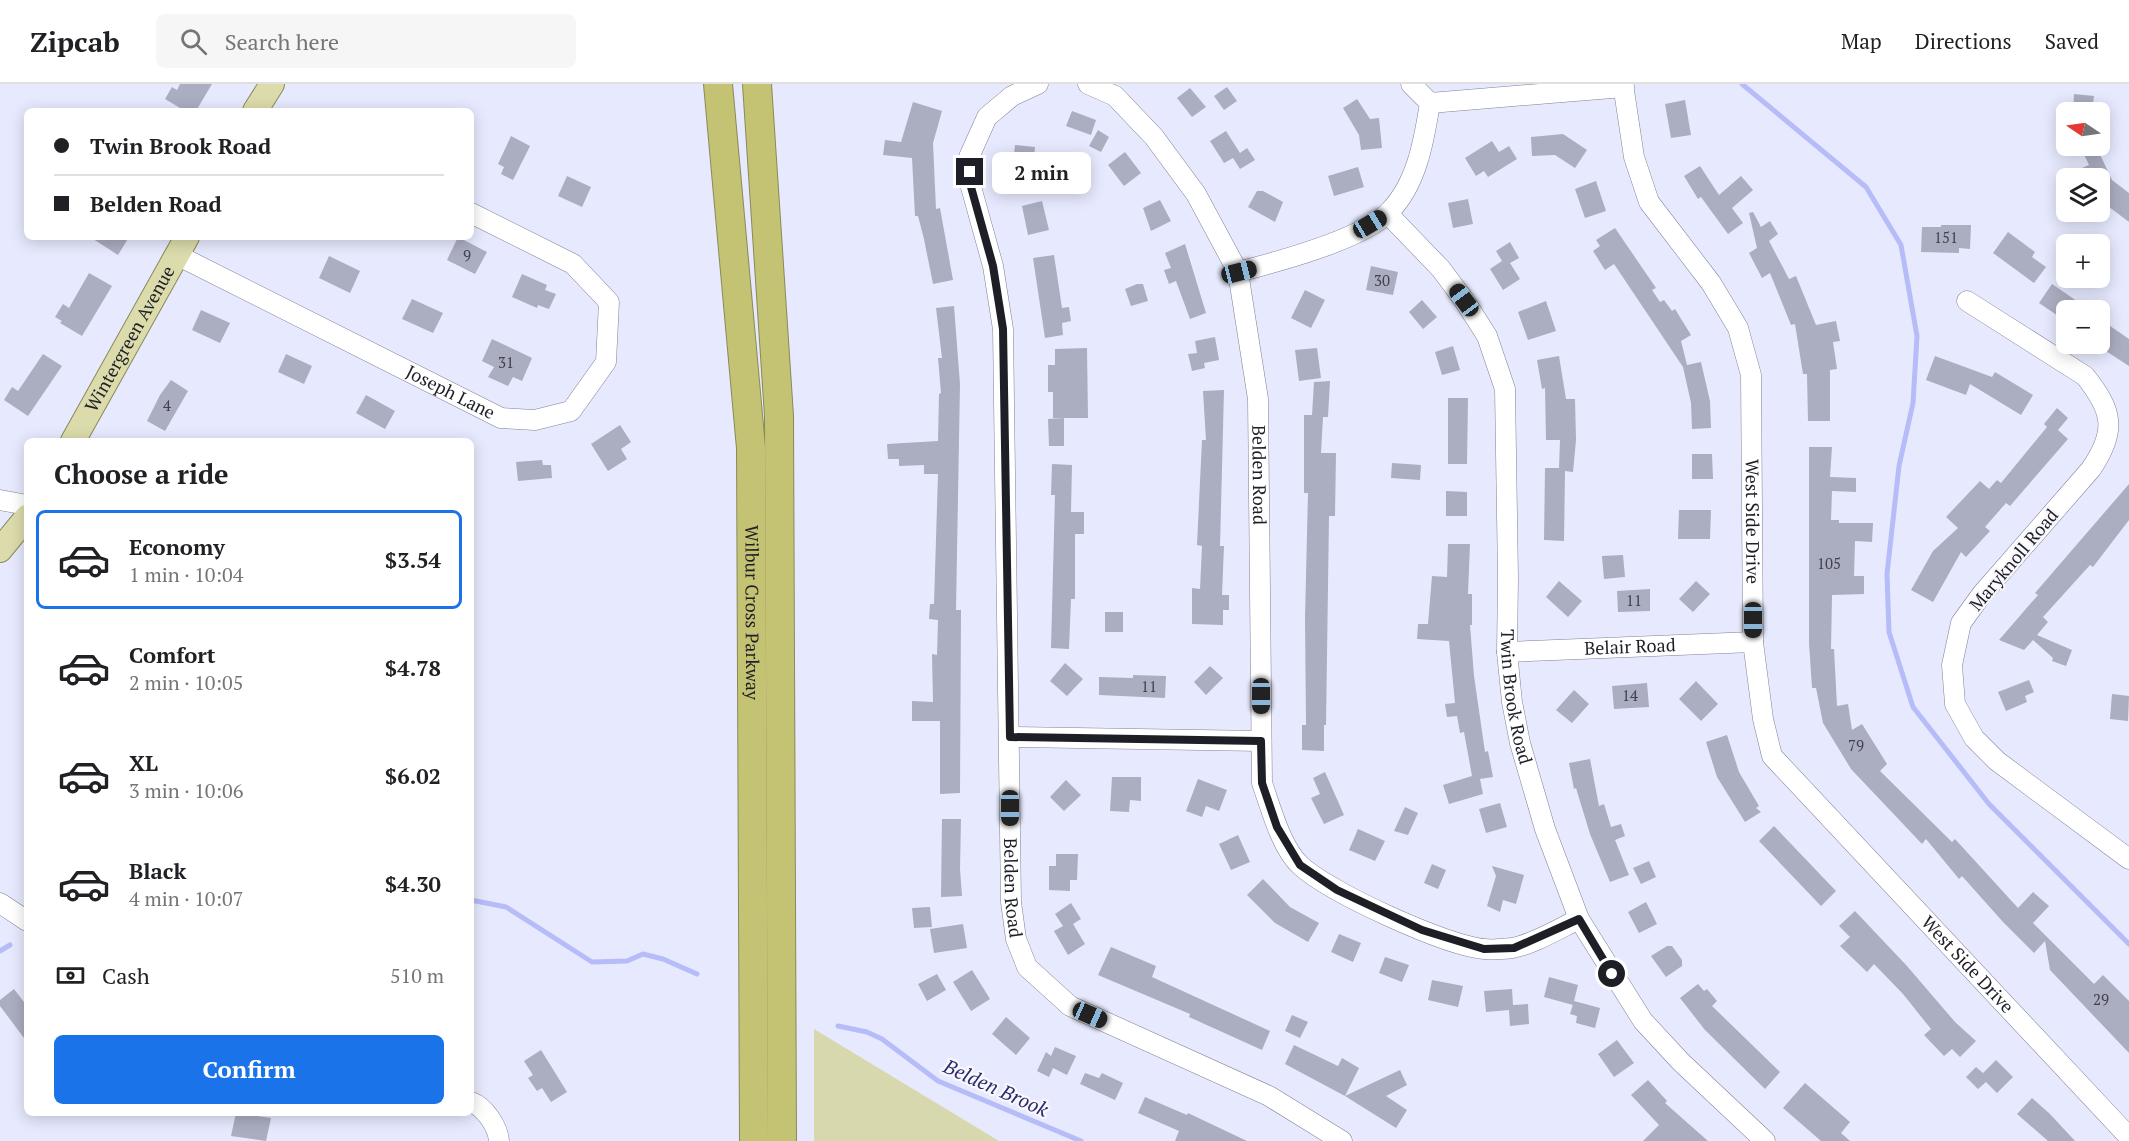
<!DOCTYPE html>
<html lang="en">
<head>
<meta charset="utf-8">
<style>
  body { margin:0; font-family:"PT Serif",serif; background:#f6f6f6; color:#202124; height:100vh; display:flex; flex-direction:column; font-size:22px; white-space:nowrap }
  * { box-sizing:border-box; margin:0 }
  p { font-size:20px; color:#757577 }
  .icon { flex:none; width:33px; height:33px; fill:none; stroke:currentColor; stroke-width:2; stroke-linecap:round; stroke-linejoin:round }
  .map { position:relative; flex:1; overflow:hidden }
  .sheet { position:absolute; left:24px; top:354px; width:450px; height:678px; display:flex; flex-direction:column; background:#fff; border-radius:9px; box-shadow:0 3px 15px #0003 }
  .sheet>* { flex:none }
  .hud { position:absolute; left:24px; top:24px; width:450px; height:132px; border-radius:9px; box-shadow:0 3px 15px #0003; display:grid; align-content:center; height:132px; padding:0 30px; background:#fff }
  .needle { width:39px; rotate:283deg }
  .tools { position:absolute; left:2056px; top:18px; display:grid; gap:12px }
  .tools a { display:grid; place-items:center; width:54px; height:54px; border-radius:9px; background:#fff; box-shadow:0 3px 15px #0003; font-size:30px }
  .end { position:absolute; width:27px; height:27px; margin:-14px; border:8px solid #1e1f26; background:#fff; box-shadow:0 0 0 3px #fff }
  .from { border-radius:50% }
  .bubble { position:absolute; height:42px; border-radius:9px; background:#fff; box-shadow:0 3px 15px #0003; font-size:20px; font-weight:800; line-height:42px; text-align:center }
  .car { position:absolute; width:18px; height:36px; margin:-18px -9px; border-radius:8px; box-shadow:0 0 4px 2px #0007; background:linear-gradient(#222 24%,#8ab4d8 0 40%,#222 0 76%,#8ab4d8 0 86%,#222 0) }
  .hud b { display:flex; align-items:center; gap:21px; height:57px; font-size:22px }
  .hud b+b { border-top:2px solid #e0e0e0 }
  .hud i { width:15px; height:15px; background:#202124 }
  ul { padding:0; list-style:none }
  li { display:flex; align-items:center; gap:18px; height:99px; margin:0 12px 9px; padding:0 18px; border:3px solid transparent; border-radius:9px }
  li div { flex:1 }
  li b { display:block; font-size:22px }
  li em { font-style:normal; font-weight:800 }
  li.selected { border-color:#1a73e8 }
  li>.icon { width:54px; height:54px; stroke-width:1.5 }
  h2 { padding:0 30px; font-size:27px; line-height:72px }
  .pay { display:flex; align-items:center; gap:15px; height:66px; padding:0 30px; font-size:22px }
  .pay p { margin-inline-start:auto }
  .primary-button { display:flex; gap:12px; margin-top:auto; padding:12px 30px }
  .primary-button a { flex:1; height:69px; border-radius:9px; background:#1a73e8; color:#fff; font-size:24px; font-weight:800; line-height:69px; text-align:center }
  header { display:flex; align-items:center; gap:36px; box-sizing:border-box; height:84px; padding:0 30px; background:#fff; border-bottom:2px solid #e0e0e0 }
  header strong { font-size:28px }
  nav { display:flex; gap:33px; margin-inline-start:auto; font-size:21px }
  .search { width:420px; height:54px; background:#f6f6f6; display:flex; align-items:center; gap:15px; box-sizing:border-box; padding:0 21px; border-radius:9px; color:#757577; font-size:22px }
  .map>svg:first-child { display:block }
  .green { fill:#d7d8ad }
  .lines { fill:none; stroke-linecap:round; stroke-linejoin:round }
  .stream { stroke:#b5bcf7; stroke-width:5 }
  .building { fill:#abadc1 }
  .minor-casing { stroke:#7f8294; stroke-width:21 }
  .major-casing { stroke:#898a58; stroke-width:26 }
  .highway-casing { stroke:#898a58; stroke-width:30 }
  .minor { stroke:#fff; stroke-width:20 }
  .major { stroke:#dbdbab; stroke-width:24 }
  .highway { stroke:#c3c373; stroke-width:28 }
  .route { stroke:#1e1f26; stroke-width:8 }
  .labels { text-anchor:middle; stroke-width:4.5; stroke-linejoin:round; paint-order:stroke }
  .number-label { font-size:15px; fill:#41424d }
  .street-label { font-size:18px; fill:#1e1f26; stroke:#f8f8fc }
  .water-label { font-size:20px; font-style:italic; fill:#2b2a6d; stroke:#f8f8fc }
</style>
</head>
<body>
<header>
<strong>Zipcab</strong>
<div class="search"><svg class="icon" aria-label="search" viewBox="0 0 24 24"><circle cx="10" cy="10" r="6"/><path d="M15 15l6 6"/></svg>Search here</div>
<nav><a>Map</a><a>Directions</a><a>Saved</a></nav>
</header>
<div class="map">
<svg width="2129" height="1057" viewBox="0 0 2129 1057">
  <rect width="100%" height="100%" fill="#e7eafe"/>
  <!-- green -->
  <path class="green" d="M814 945 999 1057H814Z"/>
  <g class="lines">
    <!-- stream -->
    <path class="stream" d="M1742 0 1866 103 1901 161 1917 252 1913 319 1899 382 1887 490 1889 548 1913 623 1989 720 2129 860
      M471 816 506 823 592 878 627 877 643 870 663 875 697 890
      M0 867 10 861
      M838 942 867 948 882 955 938 997 1081 1057"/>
  </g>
  <!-- building -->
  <path class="building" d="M180 0H212L196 27H185L165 15 172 3 177 6Z
    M1227 3 1237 17 1224 26 1214 12Z
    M1190 4 1206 23 1192 33 1177 14Z
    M2074 10 2094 12 2092 28H2073Z
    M1357 15 1370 35 1379 34 1382 64 1361 66 1359 51 1343 24Z
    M1685 16 1691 51 1671 54 1665 20Z
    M913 18 942 27 933 59 936 125 940 124 953 196 933 200 924 155 918 132H915L912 74 883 71 885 56 901 58Z
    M1072 27 1096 36 1091 51 1066 42Z
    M1098 46 1109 53 1101 68 1089 62Z
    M1226 47 1240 69 1247 64 1255 76 1240 85 1233 74 1224 79 1210 57Z
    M1563 50 1587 66 1575 84 1555 71 1532 72 1531 53Z
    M511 52 530 62 513 96 501 90 504 83 498 80Z
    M1492 57 1499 68 1509 62 1517 75 1488 93 1484 87 1476 92 1465 74Z
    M1015 61 1035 63 1033 89 1012 87Z
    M2080 62H2096L2112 96 2129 109V138L2100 116V94H2087L2082 84 2089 81Z
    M1125 68 1141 89 1124 102 1108 81Z
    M1700 82 1719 111 1741 92 1753 106 1732 124 1743 139 1728 150 1701 113 1698 115 1684 92Z
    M1358 83 1364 103 1334 112 1328 92Z
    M567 92 591 103 582 123 558 112Z
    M1596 97 1606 127 1585 134 1575 105Z
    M1257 107H1263L1283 118 1275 138 1248 123Z
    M1468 115 1473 140 1453 144 1448 119Z
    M1160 116 1171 137 1151 147 1143 124Z
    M1042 117 1049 146 1028 151 1022 122Z
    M1753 128 1761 143 1770 137 1778 150 1769 157 1789 195 1796 192 1816 241 1836 237 1840 257 1833 258 1837 285 1830 286V337H1808L1807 290H1803L1795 240 1791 241 1770 189 1762 194 1749 169 1757 164 1749 129Z
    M1941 141H1971L1970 165 1959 164V169L1921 168 1922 143H1941Z
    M1615 144 1656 204 1652 206 1660 218 1664 216 1672 227 1675 225 1691 251 1681 257 1687 281 1701 278 1710 317 1711 344 1692 345 1691 319 1683 283 1614 180 1605 186 1593 167 1600 162 1596 156Z
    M2008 148 2035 168 2032 173 2046 183 2034 199 1993 169Z
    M90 153H129L118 171Z
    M458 153 487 168 475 190 447 176Z
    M1510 158 1519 174 1510 179 1520 195 1503 206 1490 185 1502 177 1496 167Z
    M1185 160 1206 229 1190 235 1176 197 1169 200 1164 186 1171 184 1165 169Z
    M1054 171 1062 224 1069 223 1071 237 1062 239 1063 251 1045 254 1033 174Z
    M329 172 360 187 350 209 319 194Z
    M1371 182 1398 188 1393 211 1366 206Z
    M89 189 112 202 82 252 60 239 62 237 55 233 63 220 69 224Z
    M522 190 547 201 545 206 556 210 549 225 538 221 537 224 512 213Z
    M1137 200H1143L1148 217 1131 222 1125 205Z
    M2052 200 2090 226H2067V238L2039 219Z
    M1305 206 1325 216 1311 244 1291 234Z
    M412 215 443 229 433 249 402 235Z
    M1422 216 1437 233 1423 245 1409 228Z
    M1546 217 1556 247 1528 256 1518 228Z
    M954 222 960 300 956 526H961L960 709 940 710V637H912V617L933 618 932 570 937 571 938 536 929 535 930 520H934L938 390H924V381L899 382V375H888L887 360 938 357 939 310 941 309 938 274H942L936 224Z
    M201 226 230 239 220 259 192 246Z
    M2100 235 2129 255V282L2095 260H2100Z
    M1215 253 1219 276 1204 279 1205 284 1192 287 1188 270 1197 269 1195 257Z
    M492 255 532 274 522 297 513 293 508 302 488 293 494 283 482 277Z
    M1453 262 1460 286 1442 291 1435 268Z
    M1087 264 1088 334H1053V308H1048V281H1055V265Z
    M1317 264 1321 294 1299 297 1295 266Z
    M43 270 62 282 28 332 4 316 12 303 18 307Z
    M286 270 312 282 304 300 278 288Z
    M1559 272 1566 315H1575L1576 356 1573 388 1565 387 1564 457 1544 456 1545 384H1559L1560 356H1546L1545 304 1542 305 1537 276Z
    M1935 272 1992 293 1995 288 2033 311 2021 331 1970 300 1966 311 1926 296Z
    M171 296 188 307 165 347 147 337 160 311Z
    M1330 297 1328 333H1323L1321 369H1336L1335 432H1329L1326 641H1324V667L1302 666V641H1306L1305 534 1308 409H1304V331H1312L1314 298Z
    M1224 306 1220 462H1224L1222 511H1229V526H1223V541L1192 540V504L1200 505 1202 462 1197 461 1202 356H1206L1203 307Z
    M366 311 395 327 385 345 356 329Z
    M1448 314H1468L1467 380H1448Z
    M2057 324 2068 334 2058 346 2068 355 2010 422 2006 419 1985 443 1990 447 1966 473 1961 468 1933 518 1911 506 1933 467 1958 444 1946 433 1980 397 1989 405 1997 396 2001 399 2047 343 2044 340Z
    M1064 334V362H1049L1048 335Z
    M620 341 631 358 621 365 627 375 608 387 591 360Z
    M1809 363H1832L1830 393 1856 394V408L1832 407 1831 436H1839V439H1873L1872 458 1855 457 1854 492H1864V510L1832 511 1831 565H1834L1837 622 1848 620 1852 646 1862 640 1887 680 1880 687 1952 758 1955 755 2018 824 2033 808 2049 822 2033 839 2094 900 2103 891 2129 917V969L2050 886 2045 857 2034 869 2003 838 1962 792 1959 795 1926 755 1922 760 1851 685 1823 639 1816 604H1812L1809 559Z
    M1692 370H1712L1713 395H1692Z
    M542 376 543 381H551L552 394 518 397 516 378Z
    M1392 379 1421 381 1420 396 1391 394Z
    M1052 380 1072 381 1071 428H1084V450H1075V515H1071L1069 565 1051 564 1055 411H1051Z
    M2129 400V436L2093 483 2090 481 2043 533 2048 538 2037 551 2072 566 2066 582 2052 577 2053 574 2033 556 2024 566 1999 556 2038 511 2035 509Z
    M1446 407 1467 408V432H1446Z
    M1679 426H1711L1710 455H1678Z
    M1448 460H1470L1468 510H1472V541H1470L1474 592 1485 668 1488 667 1493 693 1480 695 1483 710 1449 720 1443 701 1472 692 1464 648 1460 649 1457 632 1447 633 1445 620 1455 619 1449 557 1417 555 1418 540H1428L1432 492 1447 493Z
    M1623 471 1625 493 1604 495 1602 472Z
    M1559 497 1582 517 1568 533 1546 513Z
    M1696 497 1710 510 1693 528 1679 515Z
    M1650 505V527L1618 528 1617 507Z
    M1105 528H1123V548H1105Z
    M1065 579 1083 595 1067 612 1050 597Z
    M1210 582 1223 594 1206 611 1194 598Z
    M1133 591 1166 592 1165 614 1099 611V593L1133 594Z
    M2029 596 2034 608 2025 612 2027 618 2006 627 1998 608Z
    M1696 597 1718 620 1701 637 1679 615Z
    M1647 599 1649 623 1614 625 1612 602Z
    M1574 606 1589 620 1572 639 1556 626Z
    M2112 610 2129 612 2128 637 2110 635Z
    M1727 651 1739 688 1759 722 1756 724 1761 728 1745 738 1717 693 1706 658Z
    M1590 675 1599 722 1604 720 1611 743 1621 740 1625 752 1615 756 1629 791 1610 798 1590 750 1576 704 1574 705 1569 679Z
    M1325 688 1344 731 1324 740 1311 714 1320 710 1313 694Z
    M1112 693H1141V717L1130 716 1129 728 1110 727Z
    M1198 695 1227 706 1219 727 1206 722 1202 733 1186 727Z
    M1066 696 1081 711 1064 727 1050 713Z
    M1500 719 1507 743 1486 749 1479 725Z
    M1405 723 1418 729 1408 751 1394 747Z
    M942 735H961L960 785 962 812 941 813Z
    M1774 742 1836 807 1821 822 1759 757Z
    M1358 745 1385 757 1375 777 1349 766Z
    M1238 751 1250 778 1231 786 1219 760Z
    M1056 770H1078L1077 796H1070V807L1049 806V782H1056Z
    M1649 777 1656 793 1641 800 1633 784Z
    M1432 780 1446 786 1438 805 1424 799Z
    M1492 782 1524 791 1516 820 1503 816 1500 828 1487 822 1496 792Z
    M1263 795 1290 823 1319 839 1308 858 1275 839 1247 811Z
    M1646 818 1657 840 1639 849 1628 828Z
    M1071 819 1081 835 1073 840 1085 860 1068 871 1054 847 1063 842 1055 830Z
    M930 823 932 843 914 844 912 824Z
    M1855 827 1907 882 1955 938 1976 957 1960 973 1952 965 1944 972 1924 951 1931 945 1903 910 1874 880 1867 888 1840 862 1850 853 1839 842Z
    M963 840 967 864 934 869 930 845Z
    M1339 850 1361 859 1353 878 1331 868Z
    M1667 862H1672L1682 876V882L1666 893 1651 872Z
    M1111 863 1156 882 1152 893 1270 947 1262 966 1189 933 1190 930 1098 891Z
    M1385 873 1409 881 1402 898 1379 889Z
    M972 886 990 915 971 927 953 898Z
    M937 890 946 906 927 917 918 900Z
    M1549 893 1578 901 1573 921 1544 913Z
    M1432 896 1463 902 1458 923 1428 916Z
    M1698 900 1704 907 1707 905 1717 917 1712 922 1780 988 1765 1005 1705 946 1680 914Z
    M14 905 27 922V958L0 922V916Z
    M1512 905 1513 921 1528 920 1529 940 1510 942 1509 926 1486 928 1484 907Z
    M1574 917 1600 924 1595 944 1576 939 1577 932 1570 930Z
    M1292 931 1308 938 1300 954 1285 947Z
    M1006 933 1030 954 1016 971 992 950Z
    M1617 956 1634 979 1614 993 1598 970Z
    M1294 961 1338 982 1342 974 1359 984 1345 1012 1285 980Z
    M1055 963 1076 972 1067 991 1053 984 1049 993 1037 987 1046 968 1051 972Z
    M541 966 567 1008 551 1018 542 1004 537 1007 528 994 533 991 524 977Z
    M1996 976 2013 993 1997 1009 1986 998 1978 1005 1966 993 1976 983 1983 989Z
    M1400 986 1407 1001 1386 1012 1407 1026 1396 1044 1345 1012Z
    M1085 989 1099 994 1102 989 1123 999 1115 1016 1080 1000Z
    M1648 996 1667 1017 1665 1019 1708 1057H1643L1659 1041 1631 1011Z
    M1805 999 1850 1038 1841 1049 1850 1057H1821L1783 1024Z
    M1145 1013 1187 1031 1188 1029 1247 1057H1175L1179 1047 1138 1029Z
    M2032 1014 2050 1030 2075 1057H2048L2017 1030Z
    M236 1029 271 1034 266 1057 231 1052Z"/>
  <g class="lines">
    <!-- minor casing -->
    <g class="minor-casing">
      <g id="minor">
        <path id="s1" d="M1038 0 1012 12 987 33 969 73 971 103 993 182 1003 245 1011 818 1016 855 1027 883 1070 922 1269 1012 1342 1057"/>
        <path id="s2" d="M1088 0 1115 12 1154 53 1196 110 1238 188 1258 315 1262 699C1271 724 1281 764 1301 782 1331 809 1444 861 1484 865 1492 866 1503 865 1512 864 1532 861 1560 844 1579 835"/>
        <path d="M1411 0 1430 19 1624 3"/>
        <path id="s3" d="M1623 0 1634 73 1649 118 1711 199 1738 244 1751 291 1753 558 1763 635 1772 672 2129 1053"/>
        <path id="s4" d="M1388 130 1441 185 1464 216 1487 252 1505 305 1508 494 1507 568 1512 618 1520 659 1545 745 1579 835 1643 937 1681 978 1765 1057"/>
        <path id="s5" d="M177 171 501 334 535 336 571 327 606 278 609 218 573 180 471 129"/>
        <path d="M1238 188C1277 178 1360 156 1388 129 1417 101 1424 56 1430 19"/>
        <path d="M1967 217 2085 292C2113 327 2117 347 2091 385L1982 510 1961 539 1952 581 1955 620 1974 654 1997 677 2129 775"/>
        <path d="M0 416 27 421"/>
        <path id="s6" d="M1507 568 1753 558"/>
        <path d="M1010 653 1261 657"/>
        <path d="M0 819 27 837"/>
        <path d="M471 1018C485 1023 498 1043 499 1057"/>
      </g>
    </g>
    <!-- major casing -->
    <g class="major-casing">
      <g id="major">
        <path d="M255 27 272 0"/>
        <path id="s7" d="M73 357 187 153"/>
        <path d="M0 466 27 433"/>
      </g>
    </g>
    <!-- highway casing -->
    <g class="highway-casing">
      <g id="highway">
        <path id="s8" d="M718 0 751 364 754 1057"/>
        <path d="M757 0 779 332 782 1057"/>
      </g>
    </g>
    <!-- minor -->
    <use href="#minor" class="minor"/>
    <!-- major -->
    <use href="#major" class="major"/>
    <!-- highway -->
    <use href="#highway" class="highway"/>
  </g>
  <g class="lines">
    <!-- route -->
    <path class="route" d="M970 88 971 103 993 182 1003 245 1010 653 1261 657 1262 699 1277 743 1300 781 1337 806 1422 846 1484 865 1514 864 1579 835 1612 890"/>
  </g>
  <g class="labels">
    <!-- number labels -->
    <g class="number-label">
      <text x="1946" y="159">151</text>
      <text x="467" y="177">9</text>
      <text x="1382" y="202">30</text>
      <text x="506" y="284">31</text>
      <text x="167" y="327">4</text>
      <text x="1829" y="485">105</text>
      <text x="1634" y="522">11</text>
      <text x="1149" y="608">11</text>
      <text x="1630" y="617">14</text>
      <text x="1856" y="667">79</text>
      <text x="2101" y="921">29</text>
    </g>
    <!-- street labels -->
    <g class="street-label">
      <text dy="6" stroke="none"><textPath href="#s7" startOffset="117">Wintergreen Avenue</textPath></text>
      <text dy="6" stroke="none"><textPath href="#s5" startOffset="306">Joseph Lane</textPath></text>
      <text dy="6" stroke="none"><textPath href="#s2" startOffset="450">Belden Road</textPath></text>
      <text dy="6" stroke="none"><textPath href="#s3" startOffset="471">West Side Drive</textPath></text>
      <text transform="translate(2014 476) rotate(-50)" y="6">Maryknoll Road</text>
      <text dy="6" stroke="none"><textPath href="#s8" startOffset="530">Wilbur Cross Parkway</textPath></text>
      <text dy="6" stroke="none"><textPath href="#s6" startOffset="123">Belair Road</textPath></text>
      <text dy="6" stroke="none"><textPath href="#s4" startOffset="522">Twin Brook Road</textPath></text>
      <text dy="6" stroke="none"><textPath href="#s1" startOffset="840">Belden Road</textPath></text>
      <text dy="6" stroke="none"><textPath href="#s3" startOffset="993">West Side Drive</textPath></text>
    </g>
    <!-- water labels -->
    <g class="water-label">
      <text transform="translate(996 1004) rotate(24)" y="7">Belden Brook</text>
    </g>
  </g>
</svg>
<div class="tools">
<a><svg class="needle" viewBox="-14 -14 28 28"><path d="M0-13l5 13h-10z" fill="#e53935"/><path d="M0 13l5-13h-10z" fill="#757577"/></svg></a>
<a><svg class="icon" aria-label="layers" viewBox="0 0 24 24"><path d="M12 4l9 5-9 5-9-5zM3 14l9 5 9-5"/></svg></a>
<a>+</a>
<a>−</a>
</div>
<i class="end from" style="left:1612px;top:890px"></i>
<i class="end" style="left:970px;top:88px"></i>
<div class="bubble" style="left:992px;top:68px;width:99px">2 min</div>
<i class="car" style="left:1370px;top:140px;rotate:59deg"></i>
<i class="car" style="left:1239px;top:188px;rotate:76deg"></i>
<i class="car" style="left:1464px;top:216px;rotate:323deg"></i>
<i class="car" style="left:1753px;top:536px;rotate:180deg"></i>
<i class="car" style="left:1261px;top:612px;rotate:180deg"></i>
<i class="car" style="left:1010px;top:724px;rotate:180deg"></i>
<i class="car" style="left:1090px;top:931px;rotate:114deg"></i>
<div class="hud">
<b><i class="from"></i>Twin Brook Road</b>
<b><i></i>Belden Road</b>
</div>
<section class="sheet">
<h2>Choose a ride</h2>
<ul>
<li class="selected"><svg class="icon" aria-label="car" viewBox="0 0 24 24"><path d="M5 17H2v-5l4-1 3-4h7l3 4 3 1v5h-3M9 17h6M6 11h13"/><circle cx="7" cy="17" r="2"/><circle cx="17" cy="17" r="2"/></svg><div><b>Economy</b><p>1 min · 10:04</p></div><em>$3.54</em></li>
<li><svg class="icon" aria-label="car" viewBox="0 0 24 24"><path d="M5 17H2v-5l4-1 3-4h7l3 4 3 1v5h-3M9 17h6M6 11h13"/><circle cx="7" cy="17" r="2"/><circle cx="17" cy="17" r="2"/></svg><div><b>Comfort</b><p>2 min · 10:05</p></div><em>$4.78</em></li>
<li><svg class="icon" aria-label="car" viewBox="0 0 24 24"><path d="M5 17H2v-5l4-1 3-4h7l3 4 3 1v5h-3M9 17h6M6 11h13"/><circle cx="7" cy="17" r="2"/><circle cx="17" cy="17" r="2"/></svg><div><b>XL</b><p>3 min · 10:06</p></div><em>$6.02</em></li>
<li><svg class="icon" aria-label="car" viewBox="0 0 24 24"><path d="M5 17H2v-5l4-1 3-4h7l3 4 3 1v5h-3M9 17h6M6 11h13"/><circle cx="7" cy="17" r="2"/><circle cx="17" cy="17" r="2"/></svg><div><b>Black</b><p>4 min · 10:07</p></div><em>$4.30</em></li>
</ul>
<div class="pay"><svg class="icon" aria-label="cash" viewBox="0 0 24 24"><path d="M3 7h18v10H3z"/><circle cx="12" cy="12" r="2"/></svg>Cash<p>510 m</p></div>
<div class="primary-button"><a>Confirm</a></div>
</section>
</div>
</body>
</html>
